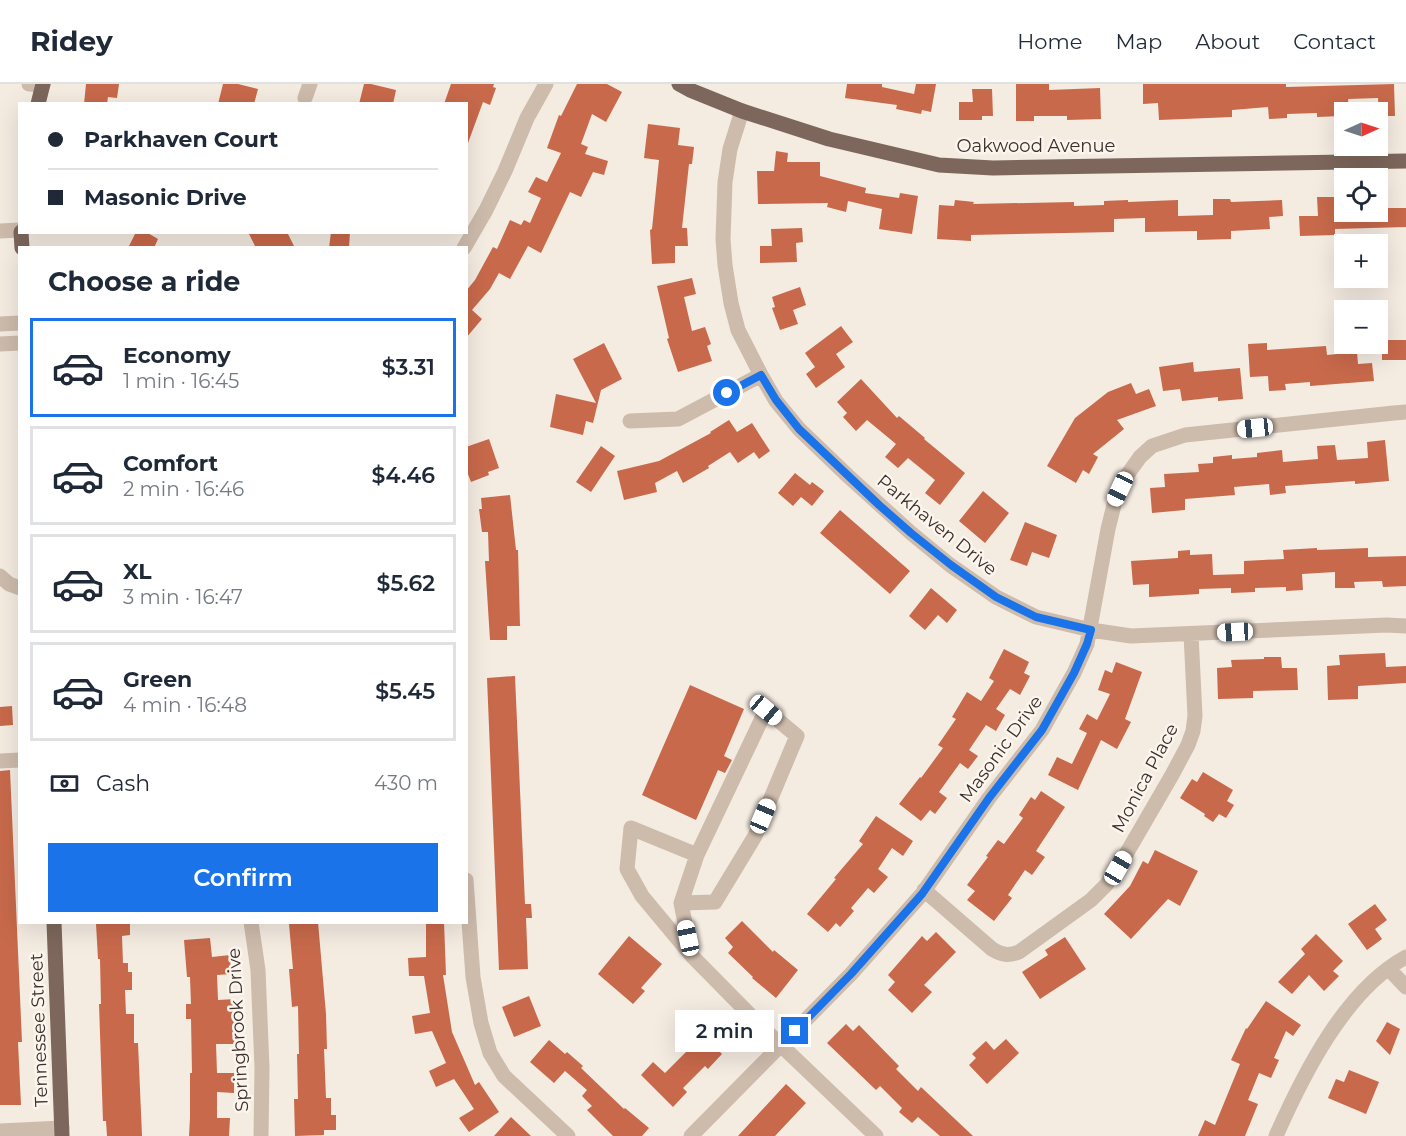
<!DOCTYPE html>
<html lang="en">
<head>
<meta charset="utf-8">
<style>
  body { margin:0; font-family:Montserrat,sans-serif; background:#f6f6f7; color:#1f2937; height:100vh; display:flex; flex-direction:column; font-size:22px; white-space:nowrap }
  * { box-sizing:border-box; margin:0 }
  p { font-size:20px; color:#747a83 }
  .icon { flex:none; width:33px; height:33px; fill:none; stroke:currentColor; stroke-width:2; stroke-linecap:round; stroke-linejoin:round }
  .map { position:relative; flex:1; overflow:hidden }
  .sheet { position:absolute; left:18px; top:162px; width:450px; height:678px; display:flex; flex-direction:column; background:#fff; border-radius:0px; box-shadow:0 6px 24px #0002 }
  .sheet>* { flex:none }
  .guide { position:absolute; left:18px; top:18px; width:450px; height:132px; border-radius:0px; box-shadow:0 6px 24px #0002; display:grid; align-content:center; height:132px; padding:0 30px; background:#fff }
  .needle { width:39px; rotate:87deg }
  .controls { position:absolute; left:1334px; top:18px; display:grid; gap:12px }
  .controls a { display:grid; place-items:center; width:54px; height:54px; border-radius:0px; background:#fff; box-shadow:0 6px 24px #0002; font-size:30px }
  .end { position:absolute; width:27px; height:27px; margin:-14px; border:8px solid #1a73e8; background:#fff; box-shadow:0 0 0 3px #fff }
  .from { border-radius:50% }
  .bubble { position:absolute; height:42px; border-radius:0px; background:#fff; box-shadow:0 6px 24px #0002; font-size:20px; font-weight:600; line-height:42px; text-align:center }
  .car { position:absolute; width:18px; height:36px; margin:-18px -9px; border-radius:8px; box-shadow:0 0 4px 2px #0007; background:linear-gradient(#fff 24%,#345 0 40%,#fff 0 76%,#345 0 86%,#fff 0) }
  .guide b { display:flex; align-items:center; gap:21px; height:57px; font-size:22px }
  .guide b+b { border-top:2px solid #e0e1e3 }
  .guide i { width:15px; height:15px; background:#1f2937 }
  ul { padding:0; list-style:none }
  li { display:flex; align-items:center; gap:18px; height:99px; margin:0 12px 9px; padding:0 18px; border:3px solid #e0e1e3; border-radius:0px }
  li div { flex:1 }
  li b { display:block; font-size:22px }
  li em { font-style:normal; font-weight:600 }
  li.selected { border-color:#1a73e8 }
  li>.icon { width:54px; height:54px; stroke-width:1.5 }
  h2 { padding:0 30px; font-size:27px; line-height:72px }
  .pay { display:flex; align-items:center; gap:15px; height:66px; padding:0 30px; font-size:22px }
  .pay p { margin-inline-start:auto }
  .cta { display:flex; gap:12px; margin-top:auto; padding:12px 30px }
  .cta a { flex:1; height:69px; border-radius:0px; background:#1a73e8; color:#fff; font-size:24px; font-weight:600; line-height:69px; text-align:center }
  header { display:flex; align-items:center; gap:36px; box-sizing:border-box; height:84px; padding:0 30px; background:#fff; border-bottom:2px solid #e0e1e3 }
  header strong { font-size:28px }
  nav { display:flex; gap:33px; margin-inline-start:auto; font-size:21px }
  .map>svg:first-child { display:block }
  .building { fill:#c8694b }
  .lines { fill:none; stroke-linecap:round; stroke-linejoin:round }
  .minor { stroke:#cdbbac; stroke-width:15 }
  .major { stroke:#7d675c; stroke-width:15 }
  .route { stroke:#1a73e8; stroke-width:8 }
  .labels { text-anchor:middle; stroke-width:5; stroke-linejoin:round; paint-order:stroke }
  .street-label { font-size:18px; fill:#3b302b; stroke:#fbf5ee }
</style>
</head>
<body>
<header>
<strong>Ridey</strong>
<nav><a>Home</a><a>Map</a><a>About</a><a>Contact</a></nav>
</header>
<div class="map">
<svg width="1406" height="1052" viewBox="0 0 1406 1052">
  <rect width="100%" height="100%" fill="#f4ebe1"/>
  <!-- building -->
  <path class="building" d="M86 0H119L117 14 108 13 107 20H84Z
    M223 0H238L258 5 254 20H218Z
    M364 0H371L396 6 393 20H359Z
    M451 0H494L493 3 496 4 490 21 483 18 468 59 466 20H444Z
    M577 0H607L622 8 606 38 592 30 581 60 588 63 585 70 608 77 604 91 593 88 581 113 570 108 541 169 528 162 510 195 499 189 490 205 472 226 482 235 466 254V207L475 196 493 163 497 165 510 136 521 141 524 136 530 139 541 114 528 108 536 93 547 98 561 69 547 64 559 31 561 32Z
    M847 0H882V3L914 10 916 0H936L931 28 922 26 921 30 896 25 897 21 845 14Z
    M1016 0H1049V6L1100 4 1101 35 1067 36V32H1034V37H1016Z
    M1143 0H1286V3L1394 0 1395 32H1379L1378 14 1348 15 1349 26H1341V32L1317 33V29L1287 30V34L1269 35 1268 23 1232 26V33L1159 36 1158 19 1143 20Z
    M972 5H992L993 32H982V36H959V18H973Z
    M648 40 680 44 678 61 694 63 692 80H689L682 144H687L688 162H675V179L652 180 650 146 652 145 659 76 644 74Z
    M776 67 788 69 787 78H820V92L866 104 865 109 899 114 900 109 918 112 912 150 879 145 882 125 848 117 846 128 827 123 828 119 758 120 757 87H774Z
    M1317 113H1334V128H1377V124H1406V143L1335 145V151L1300 152 1299 132H1318Z
    M1213 115H1230L1231 118 1282 116 1283 132 1269 133 1270 145 1231 147V155L1197 156V147L1145 148V134L1114 135V148L971 151V157L937 155 939 121 954 122 955 116 974 118 973 120 1074 118V122L1104 121V117L1128 116V118L1178 116V132L1213 131Z
    M802 144 803 158 796 159 797 178 760 179V162H772L771 145Z
    M136 148H146L158 155 154 164H128Z
    M248 148H287L295 164H256Z
    M331 148H350L349 164H329Z
    M692 194 696 210 684 213 692 247 705 243 711 260 707 262 712 277 678 288 667 255 669 254 657 202Z
    M800 203 806 221 793 226 798 240 780 246 772 224 775 223 772 213Z
    M841 242 853 258 836 270 845 283 816 304 806 290 815 283 805 269Z
    M1382 256H1406V276H1382Z
    M604 259 622 295 601 306 593 339 586 337 583 351 550 343 556 310 596 319 573 275Z
    M1267 259V266L1326 262 1327 271 1357 268 1358 280 1372 279 1374 297 1310 302V298L1285 300 1286 306 1269 307 1268 292 1250 293 1248 260Z
    M1193 278 1194 288 1240 284 1243 315 1218 317V313L1182 317 1180 305 1163 307 1159 283Z
    M861 295 897 334 899 332 925 354 924 355 965 389 940 421 925 409 935 396 908 374 898 384 885 373 896 360 867 336 856 347 843 333 847 329 837 318Z
    M1131 299 1136 310 1149 305 1156 322 1117 336 1124 345 1093 370 1098 373 1089 390 1083 386 1076 399 1047 382 1075 334 1108 308Z
    M729 336 737 348 752 339 770 367 759 375 754 368 738 379 730 368 708 382 709 384 683 399 677 387 655 399 657 408 624 416 617 387 659 377 711 349 710 348Z
    M489 355 499 384 488 388 489 391 471 398 466 385V363Z
    M1385 356 1389 397 1355 400V397L1285 402 1286 409 1270 411 1269 400 1234 403 1235 411 1185 415V426L1152 429 1150 404 1165 403 1164 390 1199 388 1198 380 1213 379V373L1232 371V375L1257 373V369L1282 366 1283 378 1318 375 1317 362 1335 361 1337 376 1368 374 1367 358Z
    M601 362 615 372 591 408 576 398Z
    M795 389 810 401 812 398 824 407 812 422 801 413 793 422 778 409Z
    M983 407 1009 429 985 459 959 437Z
    M510 411 516 466H518L520 542H507V556H490L485 477H489L488 448H482L479 425H482L481 414Z
    M840 426 910 487 890 510 820 449Z
    M1025 438 1057 451 1049 474 1032 468 1027 482 1010 476Z
    M1317 464V466L1368 464V473L1406 472V502L1383 503 1382 497 1354 498 1355 504H1335V488L1302 490 1303 506 1286 507V503L1255 504V508L1231 509V504L1199 505V510L1149 513V500L1133 501 1131 477 1178 474V467L1190 466V471L1212 470 1213 491 1244 490V477L1284 475 1283 466Z
    M931 504 957 526 947 539 938 531 925 546 909 532Z
    M1004 565 1029 578 1024 589 1030 592 1020 611 1010 605 996 625 1005 631 996 647 986 641 969 666 978 672 968 685 960 679 939 708 947 714 935 730 930 726 921 737 899 720 920 693 921 694 943 664 938 661 956 635 952 633 967 608 981 617 994 597 989 594Z
    M1385 569 1386 583 1406 582V599L1358 602V615L1328 616 1327 582 1340 581 1339 571Z
    M1264 573H1281L1282 584H1297L1298 606 1253 607V614L1218 615 1217 584 1232 583 1231 576 1264 575Z
    M1116 578 1142 588 1125 635 1131 638 1117 665 1101 656 1078 706 1048 691 1057 673 1072 680 1087 649 1079 645 1087 630 1097 636 1110 610 1098 606 1105 586 1112 589Z
    M515 592 525 820H531L532 834H526L528 885 499 886 487 594Z
    M690 601 744 625 724 672 732 676 725 689 718 686 696 736 642 711Z
    M12 622 13 641 0 642V623Z
    M10 686 22 958H18L21 1021H0V687Z
    M1203 688 1233 706 1227 717 1234 721 1226 734 1219 730 1213 738 1204 732 1205 730 1180 714 1192 695 1197 698Z
    M1041 707 1065 723 1036 767 1045 773 1032 791 1025 786 1008 811 1012 814 994 837 967 816 975 807 967 801 988 773 986 772 998 756 1004 760 1023 734 1019 731 1031 713 1035 716Z
    M876 732 913 757 903 772 892 764 878 785 888 793 874 809 868 804 851 824 854 827 840 843 836 839 828 848 807 830 836 795 834 794 863 760 859 757Z
    M1155 766 1198 787 1180 822 1168 815 1131 855 1104 830 1130 802 1143 777 1148 780Z
    M1375 820 1387 836 1375 845 1382 855 1367 866 1348 840Z
    M742 837 773 868 774 866 798 886 776 914 752 894 753 893 728 869 733 863 725 854Z
    M130 838V851L122 852 123 879H128V888H132V906H125L126 930H134V959H138L142 1052H107L106 1037H103L99 920H101L100 875H98L96 840Z
    M307 838H318L326 930 327 965H324L326 1014H331V1031H336V1046H324V1051L295 1052 294 1015H298L297 970H299L298 922 292 923 289 885H293L289 840Z
    M426 838H444L446 891H443L452 948 475 1001 479 998 499 1028 469 1048 459 1034 474 1025 454 995 436 1003 429 987 446 979 432 947 415 950 412 932 430 929 424 892H409L408 874 426 873Z
    M936 848 956 868 924 901 932 908 912 929 888 906 895 898 888 891 922 852 927 857Z
    M1316 850 1343 877 1333 887 1339 892 1324 907 1309 891 1292 910 1278 898 1305 870 1301 865Z
    M629 852 662 880 641 904 645 907 633 920 598 890Z
    M1065 853 1086 885 1040 915 1022 888 1048 871 1045 866Z
    M210 854 212 873 230 871 231 890 217 891 218 916 235 915 236 960H216L217 989H234V1009L217 1008V1034H230L229 1052H189L190 1034V989H192L191 935H186V920H191L190 893H187L184 856Z
    M529 912 541 942 514 953 502 923Z
    M1266 917 1301 941 1293 952 1286 947 1274 974 1279 976 1271 994 1259 989 1248 1016 1258 1020 1245 1052H1198L1205 1036 1215 1041 1240 980 1231 976 1246 944 1247 945Z
    M1387 938 1400 945 1390 971 1376 957Z
    M712 940 728 955 718 966 722 970 708 985 705 982 683 1004 687 1008 673 1023 641 991 653 978 665 989 688 966 684 962 697 948 701 951Z
    M846 940 853 947 859 941 899 982 896 985 918 1007 921 1003 973 1052H940L918 1033 912 1039 899 1028 902 1024 880 1002 876 1006 827 959Z
    M1006 955 1019 969 987 1000 969 981 976 974 972 970 986 957 994 966Z
    M549 956 565 970 567 968 583 982 581 984 624 1025 625 1024 649 1044 642 1052H613L587 1026 592 1022 582 1012 587 1006 565 987 554 999 530 978Z
    M1349 986 1379 998 1366 1030 1328 1014 1336 995 1344 998Z
    M786 1000 806 1019 775 1052H738Z
    M511 1033 531 1052H494Z"/>
  <g class="lines">
    <!-- minor -->
    <path class="minor" d="M29 0 43 1
      M305 14 310 0
      M742 27 730 65 725 98 723 155 725 181 731 219 738 246 761 291 776 317 799 345 848 392 911 449 950 481 996 513 1036 533 1091 546 1131 552 1387 541 1406 542
      M0 147 20 146
      M464 164 486 126 505 87 527 34 546 0
      M0 240 20 239
      M0 260 20 259
      M630 337 678 335 761 291
      M0 492 9 500 20 504
      M0 677 20 676
      M697 771 681 819 715 818 755 752 797 652 766 626 697 771 631 744 627 785 642 812 692 872 762 943 876 1052
      M466 796 473 893 481 939 490 969 504 992 568 1052
      M924 806 992 865C1002 871 1008 872 1019 868L1091 816 1106 801 1118 784 1172 691 1188 661 1193 647 1195 632 1191 550
      M681 819 691 869
      M251 838 258 886 262 984 261 1052
      M1389 885 1406 903
      M0 1047 62 1044
      M691 1052 851 890 922 810 989 714 1042 646 1074 589 1087 560 1108 445 1115 417 1125 394 1140 373 1152 362 1185 351 1394 329 1406 328
      M1276 1052C1303 991 1345 906 1406 873"/>
    <!-- major -->
    <path class="major" d="M679 0 690 6 742 27 829 55 939 81 993 84 1406 77
      M38 20 43 0
      M21 148 22 164
      M54 838 62 1052"/>
  </g>
  <g class="lines">
    <!-- route -->
    <path class="route" d="M727 309 761 291 776 316 799 345 879 421 911 449 951 481 996 513 1036 533 1091 546 1087 560 1074 589 1042 646 989 714 922 810 851 890 795 947"/>
  </g>
  <g class="labels">
    <!-- street labels -->
    <g class="street-label">
      <text x="1036" y="68">Oakwood Avenue</text>
      <text transform="translate(937 441) rotate(39)" y="6">Parkhaven Drive</text>
      <text transform="translate(1001 665) rotate(-54)" y="6">Masonic Drive</text>
      <text transform="translate(1145 694) rotate(-62)" y="6">Monica Place</text>
      <text transform="translate(39 946) rotate(-92)" y="6">Tennessee Street</text>
      <text transform="translate(238 946) rotate(-93)" y="6">Springbrook Drive</text>
    </g>
  </g>
</svg>
<div class="controls">
<a><svg class="needle" viewBox="-14 -14 28 28"><path d="M0-13l5 13h-10z" fill="#e53935"/><path d="M0 13l5-13h-10z" fill="#747a83"/></svg></a>
<a><svg class="icon" aria-label="locate" viewBox="0 0 24 24"><circle cx="12" cy="12" r="6"/><path d="M12 2v4M12 18v4M2 12h4M18 12h4"/></svg></a>
<a>+</a>
<a>−</a>
</div>
<i class="end from" style="left:727px;top:309px"></i>
<i class="end" style="left:795px;top:947px"></i>
<div class="bubble" style="left:675px;top:926px;width:99px">2 min</div>
<i class="car" style="left:1255px;top:344px;rotate:264deg"></i>
<i class="car" style="left:1120px;top:405px;rotate:205deg"></i>
<i class="car" style="left:1235px;top:548px;rotate:267deg"></i>
<i class="car" style="left:766px;top:626px;rotate:130deg"></i>
<i class="car" style="left:763px;top:732px;rotate:23deg"></i>
<i class="car" style="left:1118px;top:784px;rotate:30deg"></i>
<i class="car" style="left:688px;top:854px;rotate:348deg"></i>
<div class="guide">
<b><i class="from"></i>Parkhaven Court</b>
<b><i></i>Masonic Drive</b>
</div>
<section class="sheet">
<h2>Choose a ride</h2>
<ul>
<li class="selected"><svg class="icon" aria-label="car" viewBox="0 0 24 24"><path d="M5 17H2v-5l4-1 3-4h7l3 4 3 1v5h-3M9 17h6M6 11h13"/><circle cx="7" cy="17" r="2"/><circle cx="17" cy="17" r="2"/></svg><div><b>Economy</b><p>1 min · 16:45</p></div><em>$3.31</em></li>
<li><svg class="icon" aria-label="car" viewBox="0 0 24 24"><path d="M5 17H2v-5l4-1 3-4h7l3 4 3 1v5h-3M9 17h6M6 11h13"/><circle cx="7" cy="17" r="2"/><circle cx="17" cy="17" r="2"/></svg><div><b>Comfort</b><p>2 min · 16:46</p></div><em>$4.46</em></li>
<li><svg class="icon" aria-label="car" viewBox="0 0 24 24"><path d="M5 17H2v-5l4-1 3-4h7l3 4 3 1v5h-3M9 17h6M6 11h13"/><circle cx="7" cy="17" r="2"/><circle cx="17" cy="17" r="2"/></svg><div><b>XL</b><p>3 min · 16:47</p></div><em>$5.62</em></li>
<li><svg class="icon" aria-label="car" viewBox="0 0 24 24"><path d="M5 17H2v-5l4-1 3-4h7l3 4 3 1v5h-3M9 17h6M6 11h13"/><circle cx="7" cy="17" r="2"/><circle cx="17" cy="17" r="2"/></svg><div><b>Green</b><p>4 min · 16:48</p></div><em>$5.45</em></li>
</ul>
<div class="pay"><svg class="icon" aria-label="cash" viewBox="0 0 24 24"><path d="M3 7h18v10H3z"/><circle cx="12" cy="12" r="2"/></svg>Cash<p>430 m</p></div>
<div class="cta"><a>Confirm</a></div>
</section>
</div>
</body>
</html>
